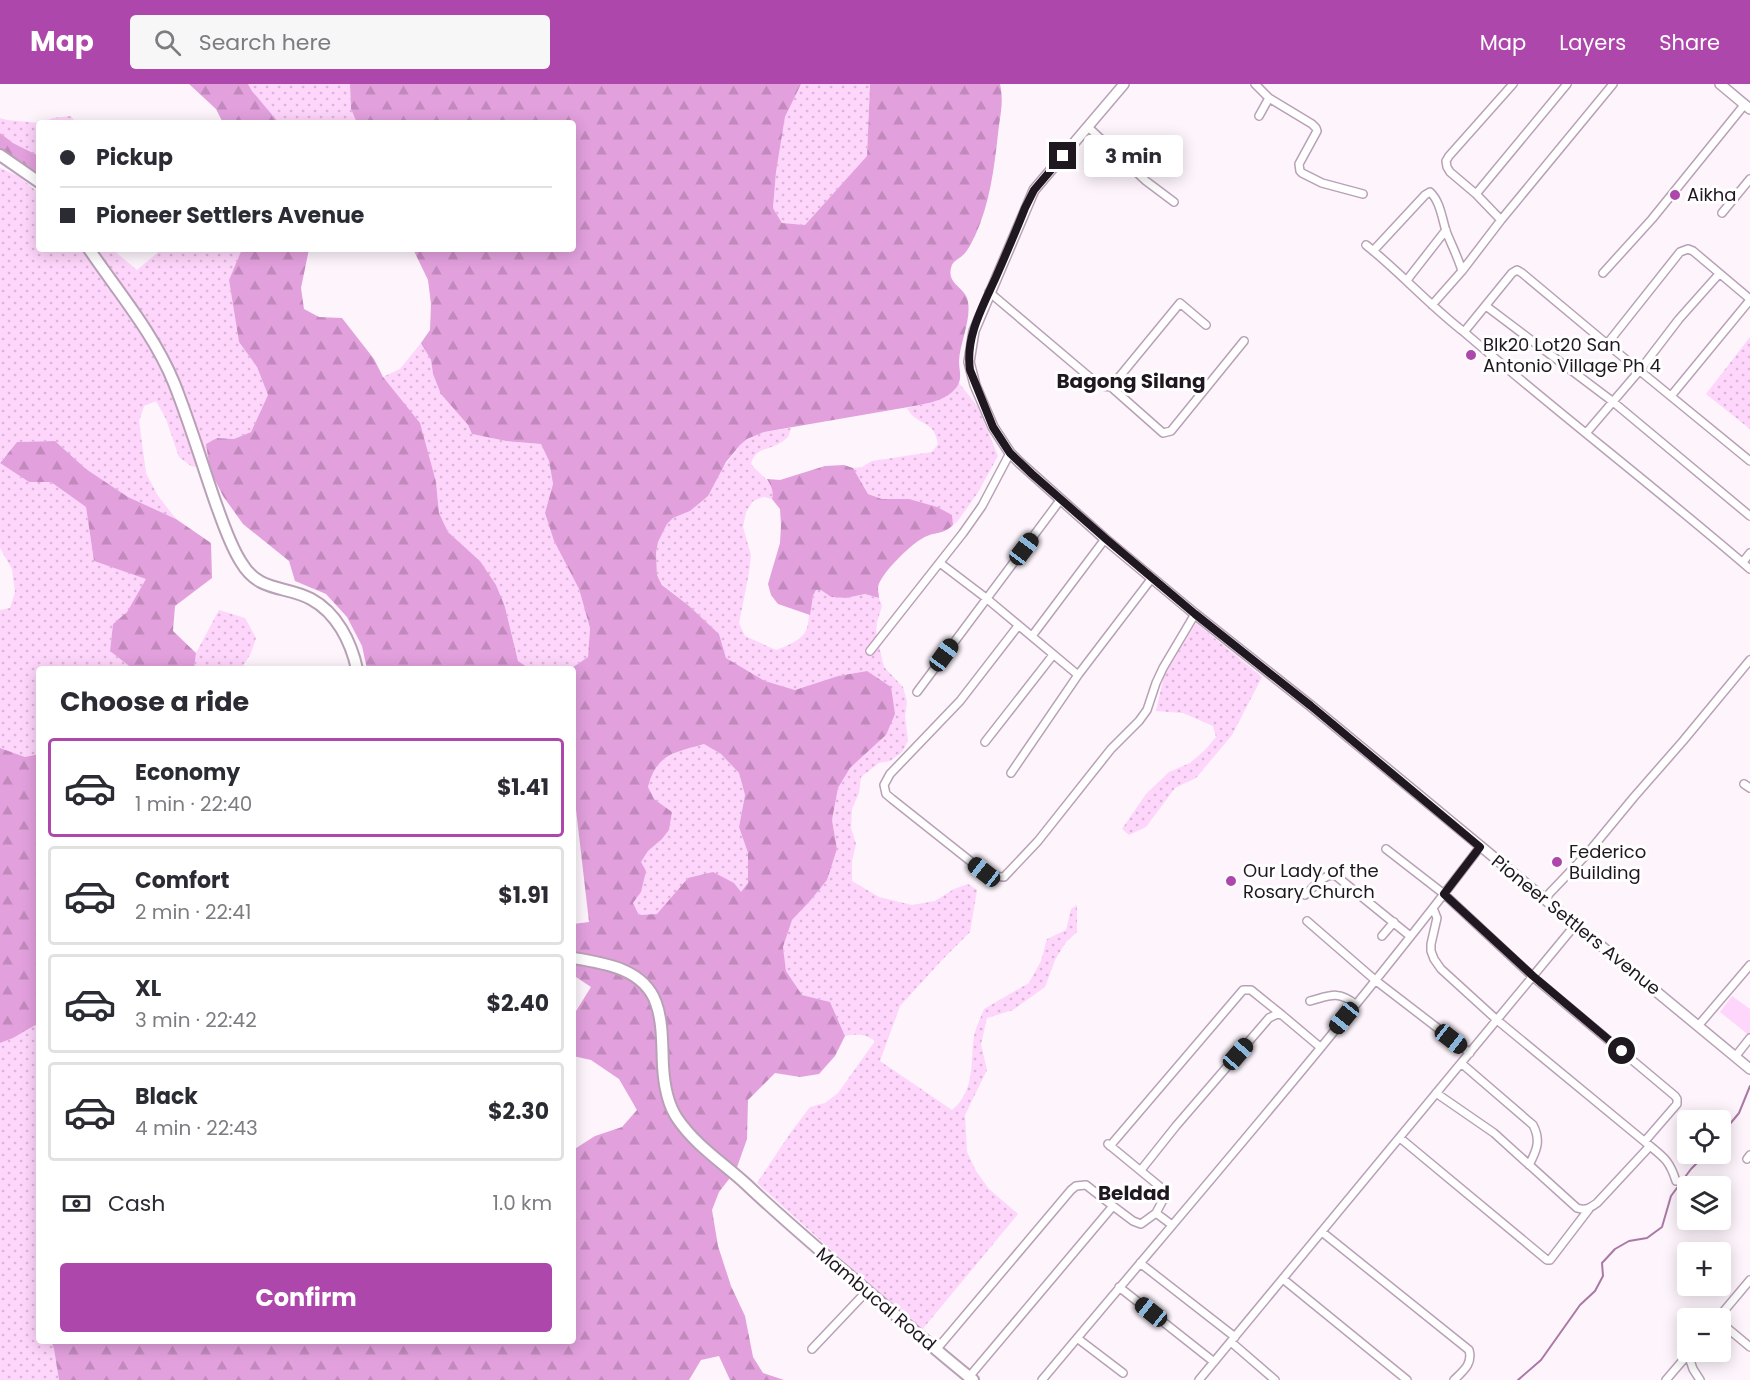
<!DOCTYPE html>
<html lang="en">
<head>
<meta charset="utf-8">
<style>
  body { margin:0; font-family:Poppins,sans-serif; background:#f7f7f7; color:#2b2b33; height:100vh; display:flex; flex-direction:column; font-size:22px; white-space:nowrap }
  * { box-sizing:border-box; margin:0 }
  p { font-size:20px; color:#7c7c81 }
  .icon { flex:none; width:33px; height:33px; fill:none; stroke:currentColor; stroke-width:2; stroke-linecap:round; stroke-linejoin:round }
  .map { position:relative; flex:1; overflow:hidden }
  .sheet { position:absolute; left:36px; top:582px; width:540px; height:678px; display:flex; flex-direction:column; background:#fff; border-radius:6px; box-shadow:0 3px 15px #0003 }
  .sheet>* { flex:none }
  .banner { position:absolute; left:36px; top:36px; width:540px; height:132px; border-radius:6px; box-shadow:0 3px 15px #0003; display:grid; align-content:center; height:132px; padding:0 24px; background:#fff }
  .controls { position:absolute; left:1677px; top:1026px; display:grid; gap:12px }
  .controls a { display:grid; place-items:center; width:54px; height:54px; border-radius:6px; background:#fff; box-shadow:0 3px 15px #0003; font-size:30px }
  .end { position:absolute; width:27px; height:27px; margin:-14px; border:8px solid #201820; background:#fff; box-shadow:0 0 0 3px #fff }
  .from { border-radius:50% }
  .bubble { position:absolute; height:42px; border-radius:6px; background:#fff; box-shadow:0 3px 15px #0003; font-size:20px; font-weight:700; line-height:42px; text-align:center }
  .car { position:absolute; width:18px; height:36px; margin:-18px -9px; border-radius:8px; box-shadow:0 0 4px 2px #0007; background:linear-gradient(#222 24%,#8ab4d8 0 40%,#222 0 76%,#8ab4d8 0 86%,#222 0) }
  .banner b { display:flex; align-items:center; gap:21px; height:57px; font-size:22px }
  .banner b+b { border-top:2px solid #e1e1e2 }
  .banner i { width:15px; height:15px; background:#2b2b33 }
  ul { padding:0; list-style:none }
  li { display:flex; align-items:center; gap:18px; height:99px; margin:0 12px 9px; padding:0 12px; border:3px solid #e1e1e2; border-radius:6px }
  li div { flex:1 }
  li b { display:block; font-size:22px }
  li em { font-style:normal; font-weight:700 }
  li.active { border-color:#ae47ab }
  li>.icon { width:54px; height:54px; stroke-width:1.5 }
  h2 { padding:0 24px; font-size:27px; line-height:72px }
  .pay { display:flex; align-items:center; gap:15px; height:66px; padding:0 24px; font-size:22px }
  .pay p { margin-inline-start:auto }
  .action { display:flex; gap:12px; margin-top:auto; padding:12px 24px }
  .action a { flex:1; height:69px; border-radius:6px; background:#ae47ab; color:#fff; font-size:24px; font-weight:700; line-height:69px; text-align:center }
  header { display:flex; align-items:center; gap:36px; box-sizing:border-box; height:84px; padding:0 30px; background:#ae47ab; color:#fff }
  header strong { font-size:28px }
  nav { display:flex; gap:33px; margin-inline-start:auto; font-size:21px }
  .search { width:420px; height:54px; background:#f7f7f7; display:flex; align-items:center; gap:15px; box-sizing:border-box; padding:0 21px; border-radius:6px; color:#7c7c81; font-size:22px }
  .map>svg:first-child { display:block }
  .grass { fill:url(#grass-dots) }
  .forest { fill:url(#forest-firs); fill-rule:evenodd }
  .garden { fill:#fed5fb }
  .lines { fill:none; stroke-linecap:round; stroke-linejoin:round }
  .stream { stroke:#a979a6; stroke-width:2 }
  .minor-casing { stroke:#b8a1b6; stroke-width:10 }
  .tertiary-casing { stroke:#b8a1b6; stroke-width:12 }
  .secondary-casing { stroke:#b8a1b6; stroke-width:14 }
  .minor { stroke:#fff; stroke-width:7 }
  .tertiary { stroke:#fff; stroke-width:9 }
  .secondary { stroke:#fff; stroke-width:10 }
  .route { stroke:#201820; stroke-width:8 }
  .poi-dot { fill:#ae47ab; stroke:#fff; stroke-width:2 }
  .labels { text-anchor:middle; stroke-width:6; stroke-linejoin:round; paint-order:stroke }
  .poi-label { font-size:18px; fill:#201820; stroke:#fff; text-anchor:start }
  .street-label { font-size:18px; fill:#201820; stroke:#fff }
  .neighbourhood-label { font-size:20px; font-weight:bold; fill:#201820; stroke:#fff }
</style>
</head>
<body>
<header>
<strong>Map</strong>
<div class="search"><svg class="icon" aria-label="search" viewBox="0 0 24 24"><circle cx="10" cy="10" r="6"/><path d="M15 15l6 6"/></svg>Search here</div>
<nav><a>Map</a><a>Layers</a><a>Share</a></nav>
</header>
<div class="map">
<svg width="1750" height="1296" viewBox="0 0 1750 1296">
  <defs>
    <pattern id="grass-dots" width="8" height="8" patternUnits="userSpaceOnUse" patternTransform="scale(1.5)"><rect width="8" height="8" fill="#fed5fb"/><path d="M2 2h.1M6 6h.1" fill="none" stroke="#d9b6d7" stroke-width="1.8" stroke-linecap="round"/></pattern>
    <pattern id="forest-firs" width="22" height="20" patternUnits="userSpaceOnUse" patternTransform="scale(1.5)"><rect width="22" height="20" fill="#e2a0dd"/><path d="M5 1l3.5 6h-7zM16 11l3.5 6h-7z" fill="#c289bd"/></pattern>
  </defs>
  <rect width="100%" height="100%" fill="#fdf4fc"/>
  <!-- grass -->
  <path class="grass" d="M248 0H350L351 25 357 39H279L252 7Z
    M801 0H870L867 72 805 141 782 139 773 124 776 88 785 33Z
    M71 32 76 39H41L53 34Z
    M0 34 7 36 39 39V72L13 59 0 49Z
    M0 84 18 92 39 109V165H112L137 186 162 165H242L229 196 239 258 257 283 268 311 251 348 234 355 217 354 206 360 210 386 191 382 179 373 166 335 156 317 144 322 139 337 146 389 158 412 176 435 128 413 86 385 55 357 17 358 0 378Z
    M1750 253V345L1706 310Z
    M421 259 431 276 433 290 441 309 468 341 472 350 506 357 541 360 549 377 553 400 545 429 554 457 579 505 590 544 588 573 570 585H530L518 577 505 523 480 477 448 448 439 429 436 398 383 293 400 285Z
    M959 299 978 323 998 372 977 410 957 438 953 441 952 431 909 415H882L868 410 853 384 862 383 872 377 932 368 938 360C934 334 917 343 907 324 926 320 947 316 959 299Z
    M791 344 788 353C784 356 780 360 774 362 763 366 754 367 751 380 760 392 776 398 772 415L763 413 753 417 746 428 743 443 751 471 749 489 739 539 745 552 776 566C823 549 800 539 816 506H821L831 513 846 514 865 510 879 514 882 522 877 538 876 549 884 583 903 603 907 618 905 632 908 657 902 668 890 677 879 679 861 693 859 709 852 725 851 744 856 760 852 777V797L879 813 912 821 935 817 954 805 968 800 977 806 970 848 942 876 900 922 880 977 952 1026C976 1006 970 978 974 952 976 943 981 933 984 925L1029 899 1041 877 1047 855 1066 846 1071 825 1077 821V848L1066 858 1055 876 1045 903 1013 926 987 934 981 960 987 986 965 1031 967 1068 976 1087 989 1105 1018 1130 921 1247 757 1099 791 1048 810 1023 825 1019 838 1009 875 957C865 950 857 950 845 952L830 918 802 911 786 887 783 863 792 836 810 817 827 796 837 765 832 736 838 704 850 684 886 651 867 587 838 592 795 606 765 597 726 574 719 550 688 521 663 501 657 491 656 469 658 458 667 440 673 434 690 427 740 361 747 355 764 348Z
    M0 379 29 398H51L86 423 94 477 147 495 127 528 113 540 110 567 133 585H39V670L25 673 0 664V526L10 524 15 508 12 485 0 464Z
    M219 526 245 534 256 554 251 569 241 585H194L196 569Z
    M1196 539 1262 593 1232 651 1196 694 1175 704 1146 743 1129 751 1122 745 1146 710 1169 688 1190 679 1205 666 1216 653 1213 642 1183 629 1156 627 1164 592Z
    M704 660 721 670 739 689 745 711 739 743 748 769 749 799 741 809 688 794 658 830 639 831 633 819 641 808V778L648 767 662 755 669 746 672 728 654 715 648 703C657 669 674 669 704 660Z
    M39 939V1257H51L54 1265 59 1296H0V959L13 954Z"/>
  <!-- forest -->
  <path class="forest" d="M189 0H248L252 7 279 39H223L216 25Z
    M350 0H801L785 33 776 88 773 124 782 139 805 141 867 72 870 0H1000C1004 19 1000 31 998 50 994 85 990 119 975 152 972 157 968 167 963 171 958 176 953 176 951 184 947 199 963 203 967 214 973 232 960 258 959 277 959 287 963 295 956 304 947 315 933 318 920 321L764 348 747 355 740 361 726 378 708 412 690 427 673 434 667 440 658 458 656 469 657 491 662 501 688 521 719 550 726 574 765 597 795 606 838 592 867 587 891 603 895 630 886 651 850 684 838 704 832 736 837 765 827 796 810 817 792 836 783 863 786 887 802 911 830 918 845 952 835 972 819 990 800 993 775 989 748 1016 747 1055 736 1086 719 1108 712 1126 718 1162 731 1202 745 1232 753 1273 763 1289 784 1296H730L719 1272 701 1276 689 1296H59L54 1265 51 1257H573V1066L595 1052 622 1043 637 1026 619 995 591 976 573 972V932L591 903 573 891V840L589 838 575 717H573V585H570L588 573 590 544 579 505 554 457 545 429 553 400 549 377 541 360 506 357 472 350 468 341 441 310 433 290 431 276 421 259 430 246 431 220 428 196 413 165H573V39H357L351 25ZM704 660 721 670 739 689 745 711 739 743 748 769V799L741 808 734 799 713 788 688 794 657 830 639 831 633 819 641 808 646 787 641 778 648 767 662 755 669 746 672 728 654 715 648 703C657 669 674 669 704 660Z
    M0 49 13 59 39 72V93L22 78 0 65Z
    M242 165H309L301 204 304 225 319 233 342 234 374 275 383 293 420 339 436 398 439 429 448 448 480 477 496 501 505 523 518 577 530 585H367L362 562 347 533 326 510 295 497 289 477 243 440 223 412 210 386 206 360 217 354 234 355 251 348 268 311 257 283 239 258 229 196Z
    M55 357 86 385 128 413 176 435 211 459 212 494 175 522 173 547 196 569 194 585H133L110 567 113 540 127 528 146 495 94 477 86 423 51 398H29L0 379 17 358Z
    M844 381 853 384 868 410 882 415H909L937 423 952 431 953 441C941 452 935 447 923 454 911 460 879 491 878 504 878 508 879 511 879 514L865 510 846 514 831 513 821 506H816L813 512 810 531 778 520 771 511 768 500 780 459 781 441 780 425 772 415C774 407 771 402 767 395L780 396 825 382Z
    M0 664 25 673 39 670V939L13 954 0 959Z"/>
  <!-- garden -->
  <path class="garden" d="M1732 912 1750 925V952L1720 928Z"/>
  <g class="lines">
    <!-- stream -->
    <path class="stream" d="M1720 1052 1739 1029 1750 1002
      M1518 1296 1541 1276 1580 1221 1595 1207 1603 1192 1602 1179 1615 1165 1629 1157 1647 1154 1662 1143 1671 1112 1691 1085 1706 1070"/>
    <!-- minor casing -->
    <g class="minor-casing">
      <path id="minor" d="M1255 0 1269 14
        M1259 32 1269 14 1312 40 1316 44 1317 47 1299 80 1300 87 1302 89 1322 99 1363 110
        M1088 43 1146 97 1174 118
        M1476 110 1567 0
        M1722 129 1750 95
        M1501 136 1476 110 1450 88 1447 83 1446 77 1449 72 1513 0
        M1366 161C1400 188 1429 221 1464 248
        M1373 167 1425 111 1430 108C1440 117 1442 134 1446 147 1451 160 1458 173 1462 187
        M1603 189 1652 135 1745 20
        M1407 196 1446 146
        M989 208 1093 296 1103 302 1111 303 1163 349 1171 347 1244 257
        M1432 221 1462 187 1501 136 1613 0
        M1486 222 1612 317 1750 432
        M1607 260 1680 168 1688 165 1693 167 1750 215
        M1111 303 1180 219 1206 241
        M1671 312 1750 216
        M1587 348 1640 286 1679 235 1719 190
        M1750 377 1607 260 1522 189 1517 186 1512 189 1464 248C1558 329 1656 404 1750 485
        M1743 478 1750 469
        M940 479 986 514 1078 591
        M1018 542 960 617 890 690 884 701 886 710 892 715 984 788C991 792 996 793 1004 793L1038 757 1111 665 1139 637 1147 626 1156 599 1163 584 1195 530
        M1032 552 1105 455
        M870 567 963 449 982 422 1010 369
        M917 608 1061 415
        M985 658 1053 571
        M1011 689 1078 591 1152 494
        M1744 700 1750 704
        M1386 765 1444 810 1533 893 1675 1012 1677 1015V1020L1645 1057
        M1305 811C1314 803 1323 790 1335 791L1410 852
        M1545 814 1587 770 1634 713 1683 657 1750 576
        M1433 824 1437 834 1431 860V867L1434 875 1441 885 1497 936 1650 1062 1597 1119C1590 1124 1586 1127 1577 1124L1494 1049 1436 1009
        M1307 837 1375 896 1470 969
        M1382 852 1394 838
        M1310 917C1329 912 1338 906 1355 920
        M1698 942 1750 881
        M1735 973 1750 954
        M1461 979 1533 1041C1541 1056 1537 1066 1529 1081
        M1400 1054 1547 1176H1550L1589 1125
        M1108 1060 1164 1106V1114L1156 1129
        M1110 1062 1243 906H1251L1282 931
        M1650 1062C1665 1074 1670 1078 1676 1097
        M1747 1075 1750 1071
        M1141 1086 1176 1042 1269 934 1277 930 1282 931 1320 963
        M1322 1148 1469 1266C1473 1280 1463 1287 1454 1296
        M1140 1179 1235 1253
        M1283 1195 1407 1296
        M1119 1203 1214 1278
        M1718 1234 1750 1196
        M1720 1238 1750 1263
        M1077 1254 1123 1289
        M1231 1258 1275 1296
        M812 1265 867 1207
        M936 1266 1071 1106 1076 1102 1086 1101 1113 1122
        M1688 1270 1693 1285 1700 1296
        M969 1293 1113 1122 1133 1137 1141 1140 1156 1129 1172 1141
        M1042 1296C1189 1120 1341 946 1480 763
        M1199 1296 1576 840
        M1666 1296 1690 1268"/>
    </g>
    <!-- tertiary casing -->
    <g class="tertiary-casing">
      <path id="tertiary" d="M1124 0 1034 106 974 247 969 278 975 301 993 343 1010 369 1020 379 1105 455 1195 530 1311 622 1750 985
        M1720 0 1750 25"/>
    </g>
    <!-- secondary casing -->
    <g class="secondary-casing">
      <path id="secondary" d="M0 71 39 98
        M89 165C119 209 154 250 174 299 190 339 202 380 216 420 223 439 230 461 241 478 259 509 285 501 311 515 337 529 351 558 357 585
        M573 874C605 879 644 885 656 919 663 938 662 962 663 982 664 1000 667 1019 677 1034 695 1061 722 1078 746 1100 786 1138 829 1174 872 1211 905 1239 938 1268 973 1296"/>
    </g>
    <!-- minor -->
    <use href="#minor" class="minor"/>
    <!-- tertiary -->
    <use href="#tertiary" class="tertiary"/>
    <!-- secondary -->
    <use href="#secondary" class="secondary"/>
  </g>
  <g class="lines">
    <!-- route -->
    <path class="route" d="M1063 72 1034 106 1025 124C1016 147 1006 170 996 193 983 222 965 253 970 286L993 343 1010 369 1032 390 1106 455 1195 530 1311 622 1480 763 1444 810 1533 892 1622 967"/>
  </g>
  <!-- markers -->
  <g class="poi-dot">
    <circle cx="1675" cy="111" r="6"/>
    <circle cx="1471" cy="271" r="6"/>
    <circle cx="1557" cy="778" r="6"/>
    <circle cx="1231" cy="797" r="6"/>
  </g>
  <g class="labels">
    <!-- poi labels -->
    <g class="poi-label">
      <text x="1687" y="117">Aikha</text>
      <text x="1483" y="267">Blk20 Lot20 San<tspan x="1483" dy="21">Antonio Village Ph 4</tspan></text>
      <text x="1569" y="774">Federico<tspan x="1569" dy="21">Building</tspan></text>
      <text x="1243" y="793">Our Lady of the<tspan x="1243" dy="21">Rosary Church</tspan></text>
    </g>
    <!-- street labels -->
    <g class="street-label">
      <text transform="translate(1576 841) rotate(39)" y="6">Pioneer Settlers Avenue</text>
      <text transform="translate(876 1215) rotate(40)" y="6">Mambucal Road</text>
    </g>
    <!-- neighbourhood labels -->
    <g class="neighbourhood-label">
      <text x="1131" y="304">Bagong Silang</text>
      <text x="1134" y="1116">Beldad</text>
    </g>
  </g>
</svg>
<div class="controls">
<a><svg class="icon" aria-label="locate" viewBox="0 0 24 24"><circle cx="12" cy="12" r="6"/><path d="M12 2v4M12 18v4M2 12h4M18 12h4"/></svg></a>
<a><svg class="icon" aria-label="layers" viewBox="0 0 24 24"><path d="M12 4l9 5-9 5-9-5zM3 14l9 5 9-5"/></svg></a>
<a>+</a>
<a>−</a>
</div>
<i class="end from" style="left:1622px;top:967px"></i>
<i class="end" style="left:1063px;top:72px"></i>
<div class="bubble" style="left:1084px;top:51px;width:99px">3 min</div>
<i class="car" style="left:1024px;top:465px;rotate:37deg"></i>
<i class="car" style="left:944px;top:571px;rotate:36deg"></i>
<i class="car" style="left:984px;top:788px;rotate:308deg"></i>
<i class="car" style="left:1344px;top:934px;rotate:219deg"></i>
<i class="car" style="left:1451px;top:955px;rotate:128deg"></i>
<i class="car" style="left:1238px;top:970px;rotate:41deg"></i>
<i class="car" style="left:1151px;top:1228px;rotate:309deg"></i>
<div class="banner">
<b><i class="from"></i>Pickup</b>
<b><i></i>Pioneer Settlers Avenue</b>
</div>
<section class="sheet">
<h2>Choose a ride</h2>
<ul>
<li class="active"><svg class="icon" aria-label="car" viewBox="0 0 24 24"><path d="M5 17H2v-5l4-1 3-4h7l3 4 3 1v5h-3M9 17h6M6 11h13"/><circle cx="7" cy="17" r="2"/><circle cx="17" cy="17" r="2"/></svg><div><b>Economy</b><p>1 min · 22:40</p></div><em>$1.41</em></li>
<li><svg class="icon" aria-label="car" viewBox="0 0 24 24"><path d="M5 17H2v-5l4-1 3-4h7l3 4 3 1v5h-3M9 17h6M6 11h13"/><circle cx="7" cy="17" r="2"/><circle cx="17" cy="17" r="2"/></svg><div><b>Comfort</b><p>2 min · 22:41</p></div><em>$1.91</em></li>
<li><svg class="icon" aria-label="car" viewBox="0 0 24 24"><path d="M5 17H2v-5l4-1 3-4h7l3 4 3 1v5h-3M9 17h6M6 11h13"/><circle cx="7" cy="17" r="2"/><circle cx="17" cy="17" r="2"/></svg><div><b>XL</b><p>3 min · 22:42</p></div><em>$2.40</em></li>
<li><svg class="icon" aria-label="car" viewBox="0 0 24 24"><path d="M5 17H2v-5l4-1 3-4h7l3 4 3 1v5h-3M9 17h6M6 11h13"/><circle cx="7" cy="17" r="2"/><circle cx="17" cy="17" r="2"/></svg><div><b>Black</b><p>4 min · 22:43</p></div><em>$2.30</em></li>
</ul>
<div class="pay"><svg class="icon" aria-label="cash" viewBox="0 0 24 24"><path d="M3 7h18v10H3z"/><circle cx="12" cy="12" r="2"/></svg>Cash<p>1.0 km</p></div>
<div class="action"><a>Confirm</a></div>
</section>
</div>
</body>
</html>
